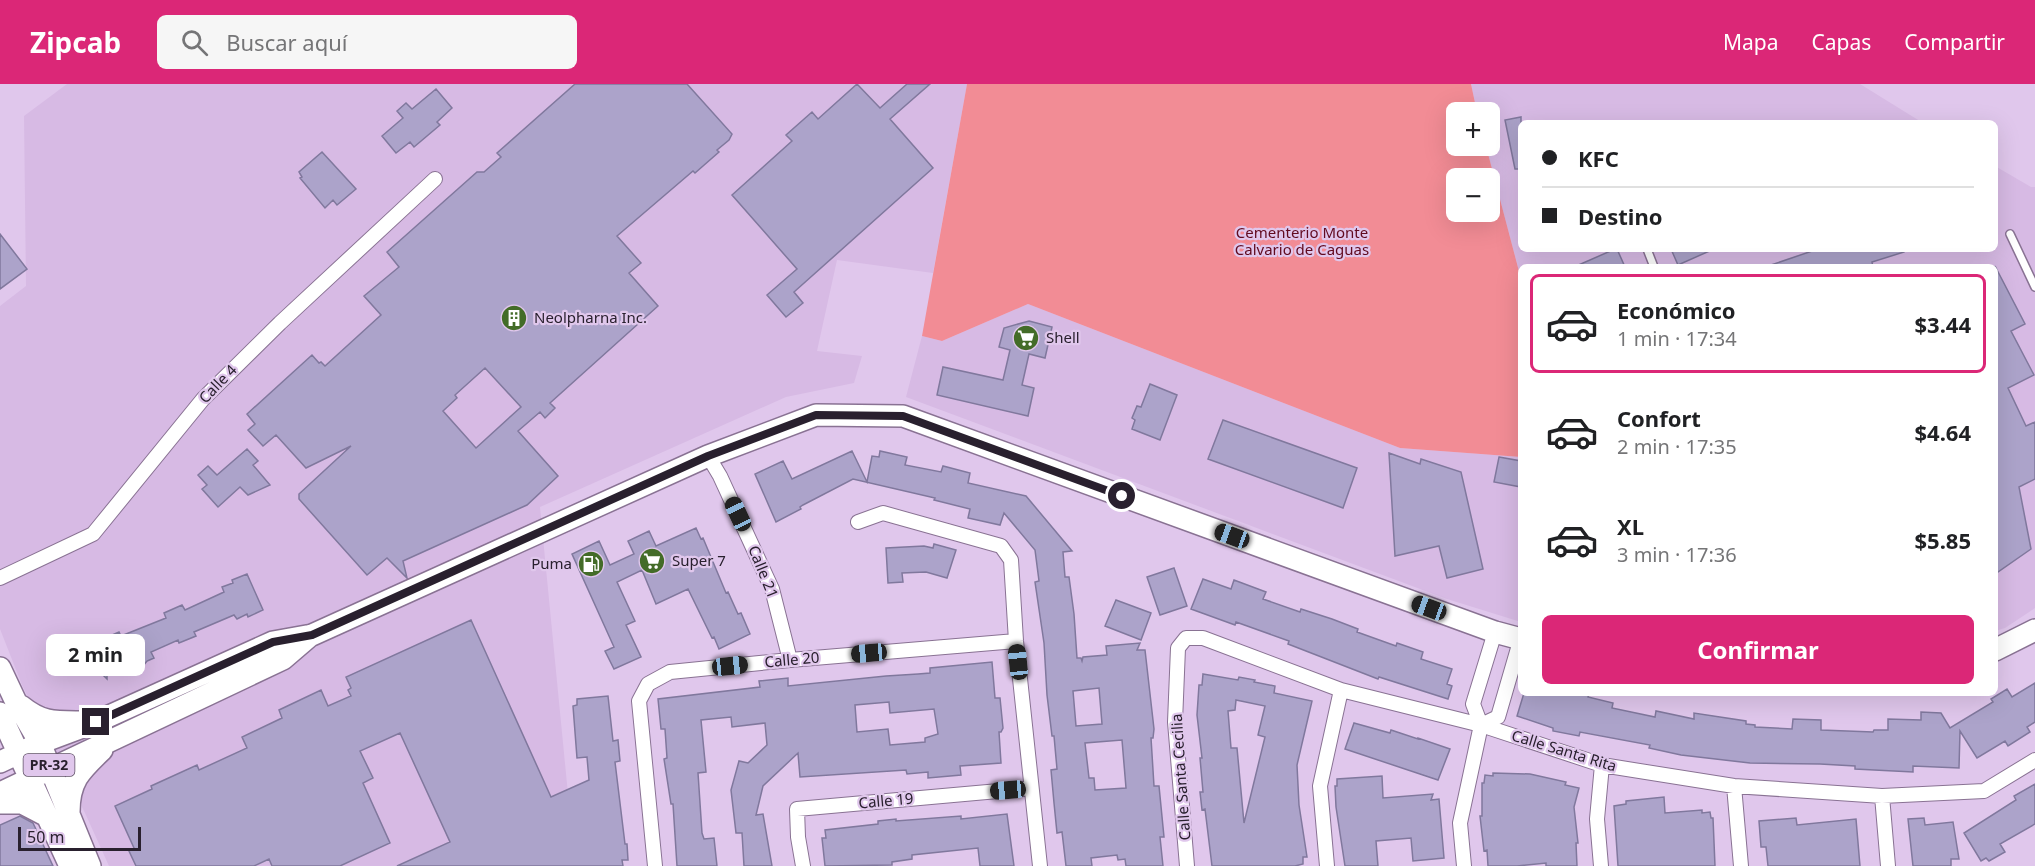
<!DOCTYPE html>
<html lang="es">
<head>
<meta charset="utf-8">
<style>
  body { margin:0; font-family:"Noto Sans",sans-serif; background:#f6f6f6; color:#202124; height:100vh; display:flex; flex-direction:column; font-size:22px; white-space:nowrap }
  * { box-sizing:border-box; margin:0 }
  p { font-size:20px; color:#757577 }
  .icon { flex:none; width:33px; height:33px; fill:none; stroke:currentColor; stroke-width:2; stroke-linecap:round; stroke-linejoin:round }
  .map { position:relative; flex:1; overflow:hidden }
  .details { position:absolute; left:1518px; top:180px; width:480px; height:432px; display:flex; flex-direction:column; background:#fff; border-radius:9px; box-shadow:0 6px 24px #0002 }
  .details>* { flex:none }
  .guide { position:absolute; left:1518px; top:36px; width:480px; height:132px; border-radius:9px; box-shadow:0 6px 24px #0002; display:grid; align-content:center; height:132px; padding:0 24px; background:#fff }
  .tools { position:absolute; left:1446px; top:18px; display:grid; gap:12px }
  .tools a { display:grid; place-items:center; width:54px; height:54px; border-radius:9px; background:#fff; box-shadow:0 6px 24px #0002; font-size:30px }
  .scale { position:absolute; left:18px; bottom:15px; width:123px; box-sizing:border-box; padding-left:6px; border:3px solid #29202e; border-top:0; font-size:16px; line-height:21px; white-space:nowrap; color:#29202e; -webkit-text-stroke:4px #e0c7ec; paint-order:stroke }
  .end { position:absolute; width:27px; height:27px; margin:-14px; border:8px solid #29202e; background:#fff; box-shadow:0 0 0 3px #fff }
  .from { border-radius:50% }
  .bubble { position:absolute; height:42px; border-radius:9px; background:#fff; box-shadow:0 6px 24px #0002; font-size:20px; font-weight:700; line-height:42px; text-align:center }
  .car { position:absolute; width:18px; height:36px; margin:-18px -9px; border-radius:8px; box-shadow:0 0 4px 2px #0007; background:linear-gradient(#222 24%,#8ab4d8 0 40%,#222 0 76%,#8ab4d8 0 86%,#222 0) }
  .guide b { display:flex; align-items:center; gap:21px; height:57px; font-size:22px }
  .guide b+b { border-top:2px solid #e0e0e0 }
  .guide i { width:15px; height:15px; background:#202124 }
  ul { padding:10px 0 0; list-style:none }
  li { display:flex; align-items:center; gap:18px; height:99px; margin:0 12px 9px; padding:0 12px; border:3px solid transparent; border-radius:9px }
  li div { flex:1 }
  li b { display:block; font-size:22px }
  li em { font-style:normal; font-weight:700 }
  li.selected { border-color:#db2777 }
  li>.icon { width:54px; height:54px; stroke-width:1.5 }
  .primary-button { display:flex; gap:12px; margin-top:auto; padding:12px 24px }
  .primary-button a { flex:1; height:69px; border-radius:9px; background:#db2777; color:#fff; font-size:24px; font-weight:700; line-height:69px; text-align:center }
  header { display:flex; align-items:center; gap:36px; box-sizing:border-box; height:84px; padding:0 30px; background:#db2777; color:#fff }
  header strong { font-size:28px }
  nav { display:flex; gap:33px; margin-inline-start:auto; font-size:21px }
  .search { width:420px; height:54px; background:#f6f6f6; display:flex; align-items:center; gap:15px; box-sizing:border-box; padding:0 21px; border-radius:9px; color:#757577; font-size:22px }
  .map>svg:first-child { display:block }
  .built { fill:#d7bae4 }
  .green { fill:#f28c95; fill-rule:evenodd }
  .building { fill:#aca3ca; stroke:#80789d; stroke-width:1.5; fill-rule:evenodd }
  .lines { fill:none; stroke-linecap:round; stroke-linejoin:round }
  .service-casing { stroke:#897293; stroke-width:10 }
  .minor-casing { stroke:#897293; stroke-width:16 }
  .primary-casing { stroke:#897293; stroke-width:24 }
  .service { stroke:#fff; stroke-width:7 }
  .minor { stroke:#fff; stroke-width:14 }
  .primary { stroke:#fff; stroke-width:21 }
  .route { stroke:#29202e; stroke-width:8 }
  .labels { text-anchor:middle; stroke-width:4.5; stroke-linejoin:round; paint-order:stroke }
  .shield { fill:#e0c7ec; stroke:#605267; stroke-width:1.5 }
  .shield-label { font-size:14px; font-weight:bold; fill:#29202e }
  .park-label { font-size:15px; fill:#610a1f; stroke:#e0c7ec }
  .poi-label { font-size:15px; fill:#29202e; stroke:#e0c7ec; text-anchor:start }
  .street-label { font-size:15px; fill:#29202e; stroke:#e0c7ec }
</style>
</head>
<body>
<header>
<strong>Zipcab</strong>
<div class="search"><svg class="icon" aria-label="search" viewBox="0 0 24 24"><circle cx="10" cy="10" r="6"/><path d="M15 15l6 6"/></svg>Buscar aquí</div>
<nav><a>Mapa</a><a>Capas</a><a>Compartir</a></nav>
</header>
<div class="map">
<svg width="2035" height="782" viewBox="0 0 2035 782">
  <rect width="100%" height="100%" fill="#e0c7ec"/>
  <!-- built -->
  <path class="built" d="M67 0H967L933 189 837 176 817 267 862 272 854 299 786 313 540 423 575 782H109L85 729 22 601 0 545V222L26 202 24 32Z
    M1471 0H1860L1923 39H1521V165H1995V82L2031 103H2035V524L2005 544 1995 547V183H1521V195L1486 62H1490V28H1477Z
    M1028 220 1400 364 1521 373V538L1447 515 906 313 922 252 942 257Z"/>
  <!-- green -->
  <path class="green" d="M967 0H1471L1477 28H1456V62H1486L1521 195V373L1400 364 1028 220 942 257 922 252ZM1456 94H1490V128H1456Z"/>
  <!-- building -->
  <path class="building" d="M575 0H687L732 50 729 56 717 66 719 68 695 89 693 87 617 152 641 179 629 189 658 222 550 319 555 324 545 334 540 328 518 347 558 392 527 421 403 477 407 494 387 474 367 491 299 415V410L351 362 306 384 276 351 263 362 248 346 255 340 247 330 312 271 319 279 321 278 325 282 381 231 364 212 399 183 387 168 477 88H484L501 73 497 69ZM485 284 521 323 476 364 443 327 457 314 455 311Z
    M857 0 880 24 907 0H930L890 35 933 84 794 208 803 219 786 233 767 211 797 185 732 111 792 57 786 51 812 28 818 35Z
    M436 5 452 24 437 38 440 41 414 63 410 58 396 69 382 52 403 34 397 27 406 19 412 25Z
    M1521 33V85H1515L1505 36Z
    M322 68 356 105 337 121 333 116 325 124 300 94 302 93 299 88Z
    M0 150 27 185 0 205Z
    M1615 165H1617L1625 183H1574Z
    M1671 165H1714L1678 181Z
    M1818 165H1904V168L1872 178 1873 183H1772L1771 181Z
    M1995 182 2025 240 2011 247 2034 291 2008 304 2026 342 2035 338V395L2019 403 2031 465 1995 490Z
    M1029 237 1052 243 1045 274 1029 270 1022 301 1034 304 1028 332 937 311 943 283 1003 296 1010 266 999 263 1004 244Z
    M1150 300 1177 311 1160 356 1132 345 1135 336 1132 334 1137 322 1141 323Z
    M1223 336 1357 384 1343 424 1208 375Z
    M247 365 258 377 253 381 270 401 248 411 240 403 218 423 202 405 207 401 198 391 208 382 217 391Z
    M852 367 867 398 872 372 879 373 880 367 907 373 905 381 941 388 943 382 970 389 968 399 1026 412 1072 467 1063 468 1065 493H1069L1074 530 1077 574H1081L1082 577 1083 573 1107 571 1106 562 1140 559 1137 566H1145L1154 645 1153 654H1151L1154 702H1159L1164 753H1160L1163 782H1126L1125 775 1118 776 1117 771 1091 774 1092 782H1066L1062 748 1057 749 1054 719 1051 686 1057 685 1054 652H1052L1047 611 1044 559 1035 498 1039 497 1035 466 1004 429 1000 441 968 434 970 425 934 416 935 414 853 395 803 421 800 423 801 425 776 438 755 390 783 377 792 395ZM1099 604 1102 640 1076 642 1073 607ZM1122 656 1126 704 1095 706 1094 694H1089L1085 659Z
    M1389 369 1420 380 1421 375 1461 388 1483 485 1447 494 1439 462 1395 472Z
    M1499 373 1521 377V403L1494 398Z
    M696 444 701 455 703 454 726 509 728 508 738 530 741 529 750 550 719 565 714 553 712 554 688 505 656 520 642 486 617 498 635 537 626 541 641 573 614 585 605 567 614 563 572 470 599 457 610 481 634 470 628 457 649 447 656 462Z
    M934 460 956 466 947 494 926 488 902 489 903 498 888 499 886 464 924 462 933 464Z
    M1174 484 1187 522 1160 531 1147 493Z
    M247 490 263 526 248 533 247 530 237 535 234 531 194 548 196 552 179 559 178 556 151 568 154 574 147 577 143 582H135L129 585 127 582H107V595L92 580 87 562 119 548 121 552 166 534 164 529 182 521 185 526 224 508 222 503 233 499 232 496Z
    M1203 495 1231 505 1234 496 1266 508 1263 515 1300 528 1301 525 1332 535 1358 545 1357 548 1396 562 1397 559 1423 568 1421 575 1452 585 1447 600 1452 602 1448 615 1379 593 1378 595 1288 560 1289 557 1236 538 1235 541 1191 525Z
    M1116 516 1151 529 1141 556 1105 542Z
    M471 536 551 713 589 696 587 673 577 674 573 622 577 621V615L608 612 613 657 618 656 620 677 615 678 625 760H627L628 776H622L623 782H397L450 758 400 649 360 667 373 694 363 699 390 759 340 782H272L269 775 254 782H136L129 767 134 764 115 722 152 705 151 702 197 681 199 686 247 664 242 653 282 634 279 626 321 606 328 622 351 612 348 606 351 604 346 593Z
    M992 578 995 614H1000L1003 644 1001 648H999L1001 679 960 682 961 691 928 694V688L907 690 906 686 800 693 798 669 763 702 756 731 763 730 772 782H744L742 749H736L731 706 739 677 748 679 767 661 765 639 732 643 731 633 701 636 706 688 698 689 702 749 704 755 714 754 717 782H677L673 720H671L664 675 667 674 665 645H661L658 615 760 603 759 597 788 594V602L886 592 918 590 930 589V584ZM889 618 890 629 934 625 938 650 925 654V658L890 661 888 645 857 648 855 621Z
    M1203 590 1238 596 1239 593 1255 596 1254 598 1275 602 1274 609 1312 617 1297 681 1299 721 1307 773H1303V780L1295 782H1212L1205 725 1202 726 1200 708H1203L1200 674H1202L1197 631 1199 601H1202ZM1236 616 1265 622 1258 651 1265 653 1244 739 1237 664H1231L1228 627 1235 626Z
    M2035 599V638L2027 643 2030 648 2008 662 2005 657 1977 674 1960 647 1959 684 1913 682V688L1855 685V682L1820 680 1750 679 1681 671 1649 664 1650 661 1580 648 1579 652 1553 647V644L1517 632 1524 609H1589L1588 613 1613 619 1612 624 1655 633 1656 627 1694 635V629L1746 637V640L1755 641V643L1792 645 1793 635 1821 636V646L1873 648 1874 646H1888V635L1921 636V628L1941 629 1950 644 1993 618 1991 615 2007 605 2012 613Z
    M1354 639 1390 649 1391 646 1418 655V654L1450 665 1438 696 1345 665Z
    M1493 689 1530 690 1566 698 1565 701 1579 704 1574 723 1578 759H1576L1577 782H1546V779L1517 782H1488L1487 766 1484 767 1480 732H1482V699H1484L1485 691 1493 692Z
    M1382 692 1383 714 1433 710 1431 716 1439 715 1444 774 1413 777 1411 754 1376 757 1378 782H1345L1336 723 1335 702H1337V695Z
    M2035 700V740L2000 760 2005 768 1989 777 1986 774 1981 777 1964 749 2016 716 2014 712Z
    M1664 713 1665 729 1702 726V729L1710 728 1711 734H1713L1715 782H1618L1614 722 1626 720V717Z
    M1007 730 1014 782H980L978 764 912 771V775L892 778V781L825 782 822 754H826L825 746 878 740V737L896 735V737L961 732V735Z
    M20 732 33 739 53 782H0V741Z
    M1796 734 1797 741 1856 735 1860 782H1768L1766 763H1761L1759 737Z
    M1924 734 1925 741 1953 738 1959 775H1951V782H1913L1908 735Z"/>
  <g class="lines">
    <!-- service casing -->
    <g class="service-casing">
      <path id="service" d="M2010 150 2035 203
        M1647 165 1654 183"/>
    </g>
    <!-- minor casing -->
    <g class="minor-casing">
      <path id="minor" d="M708 372 720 392 772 505 790 576
        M858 438 883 429 1001 462 1011 476 1016 557 1040 782
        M0 494 93 450 203 315 280 239 435 95
        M1481 641 1498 633 1521 554
        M1734 702 1741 782
        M1882 712 1888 782
        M655 782 639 617 648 600 670 588 790 576 1016 557
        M803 782 798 753 797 725 1031 704
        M1187 782 1175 638 1178 564 1186 554H1203L1341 606 1481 641 1602 681 1734 702 1882 712 1984 707 2035 676
        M1327 782 1320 702 1341 606
        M1464 782 1460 739 1481 641 1473 620 1495 548
        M1601 782 1597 735 1602 681"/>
    </g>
    <!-- primary casing -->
    <g class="primary-casing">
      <path id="primary" d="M1995 566 2035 546
        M0 584 16 618 40 659 90 782
        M21 622C42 639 54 638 81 638
        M0 629 70 782
        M0 678 40 659 96 638 273 558 312 551 708 372 816 331 903 332 1495 548 1521 555
        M0 709 283 575 311 551
        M0 719H22L47 732
        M69 728C69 697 80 687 102 666"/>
    </g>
    <!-- service -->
    <use href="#service" class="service"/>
    <!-- minor -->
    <use href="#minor" class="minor"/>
    <!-- primary -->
    <use href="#primary" class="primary"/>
  </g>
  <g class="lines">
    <!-- route -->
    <path class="route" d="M96 638 273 558 312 551 708 372 816 331 903 332 1122 412"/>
  </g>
  <!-- icons -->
  <defs>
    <g id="building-disc" transform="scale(1.35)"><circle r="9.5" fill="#436c28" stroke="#e0c7ec"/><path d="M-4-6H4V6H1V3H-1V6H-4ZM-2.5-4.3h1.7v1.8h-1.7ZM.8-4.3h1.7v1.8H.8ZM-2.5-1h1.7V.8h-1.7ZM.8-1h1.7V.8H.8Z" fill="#fff"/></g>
    <g id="supermarket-disc" transform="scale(1.35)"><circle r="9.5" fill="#436c28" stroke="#e0c7ec"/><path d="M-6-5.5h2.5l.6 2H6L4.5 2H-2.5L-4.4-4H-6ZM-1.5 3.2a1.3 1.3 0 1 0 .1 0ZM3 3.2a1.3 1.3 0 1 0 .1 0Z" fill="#fff"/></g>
    <g id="fuel-disc" transform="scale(1.35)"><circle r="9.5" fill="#436c28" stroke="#e0c7ec"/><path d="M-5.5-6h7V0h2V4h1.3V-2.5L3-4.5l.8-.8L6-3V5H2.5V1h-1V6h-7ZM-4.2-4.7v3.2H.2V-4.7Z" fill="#fff"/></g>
  </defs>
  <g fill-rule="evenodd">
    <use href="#building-disc" x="514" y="234"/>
    <use href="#supermarket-disc" x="1026" y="254"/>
    <use href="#supermarket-disc" x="652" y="477"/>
    <use href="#fuel-disc" x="591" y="480"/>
  </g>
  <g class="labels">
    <!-- shield labels -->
    <rect class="shield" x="23.5" y="670" width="51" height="22" rx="4.5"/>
    <g class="shield-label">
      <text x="49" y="686">PR-32</text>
    </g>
    <!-- park labels -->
    <g class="park-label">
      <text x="1302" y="154">Cementerio Monte<tspan x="1302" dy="17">Calvario de Caguas</tspan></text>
    </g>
    <!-- poi labels -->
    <g class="poi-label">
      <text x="534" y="239">Neolpharna Inc.</text>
      <text x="1046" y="259">Shell</text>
      <text x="672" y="482">Super 7</text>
      <text x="572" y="485" text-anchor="end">Puma</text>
    </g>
    <!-- street labels -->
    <g class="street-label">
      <text transform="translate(218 300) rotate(-46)" y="5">Calle 4</text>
      <text transform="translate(763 488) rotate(68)" y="5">Calle 21</text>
      <text transform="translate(792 576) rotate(-5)" y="5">Calle 20</text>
      <text transform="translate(1564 667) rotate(17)" y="5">Calle Santa Rita</text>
      <text transform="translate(1181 693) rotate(-94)" y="5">Calle Santa Cecilia</text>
      <text transform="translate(886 717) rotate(-5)" y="5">Calle 19</text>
    </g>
  </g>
</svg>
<div class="tools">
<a>+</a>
<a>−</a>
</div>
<div class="scale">50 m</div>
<i class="end from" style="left:1122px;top:412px"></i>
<i class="end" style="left:96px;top:638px"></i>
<div class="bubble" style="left:46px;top:550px;width:99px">2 min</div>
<i class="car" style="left:738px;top:430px;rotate:335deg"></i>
<i class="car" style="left:1232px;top:452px;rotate:290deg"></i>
<i class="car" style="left:1429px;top:524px;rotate:290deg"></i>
<i class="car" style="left:869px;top:569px;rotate:265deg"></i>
<i class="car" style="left:1018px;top:578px;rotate:354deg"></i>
<i class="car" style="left:730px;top:582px;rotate:84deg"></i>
<i class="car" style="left:1008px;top:706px;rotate:265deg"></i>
<div class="guide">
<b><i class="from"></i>KFC</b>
<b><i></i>Destino</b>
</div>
<section class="details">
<ul>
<li class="selected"><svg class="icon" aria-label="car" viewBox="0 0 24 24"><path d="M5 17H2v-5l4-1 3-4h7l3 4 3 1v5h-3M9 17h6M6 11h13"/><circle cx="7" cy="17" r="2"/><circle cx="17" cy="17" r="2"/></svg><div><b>Económico</b><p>1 min · 17:34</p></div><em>$3.44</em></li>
<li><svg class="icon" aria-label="car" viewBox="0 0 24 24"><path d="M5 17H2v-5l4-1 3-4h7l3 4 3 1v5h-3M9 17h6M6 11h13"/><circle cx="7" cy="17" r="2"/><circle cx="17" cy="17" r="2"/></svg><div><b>Confort</b><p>2 min · 17:35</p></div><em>$4.64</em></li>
<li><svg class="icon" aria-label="car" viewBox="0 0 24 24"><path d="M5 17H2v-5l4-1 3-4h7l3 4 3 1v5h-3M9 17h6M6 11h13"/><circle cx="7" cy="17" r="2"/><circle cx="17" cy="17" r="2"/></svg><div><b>XL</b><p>3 min · 17:36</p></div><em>$5.85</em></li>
</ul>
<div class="primary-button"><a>Confirmar</a></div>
</section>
</div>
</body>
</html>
